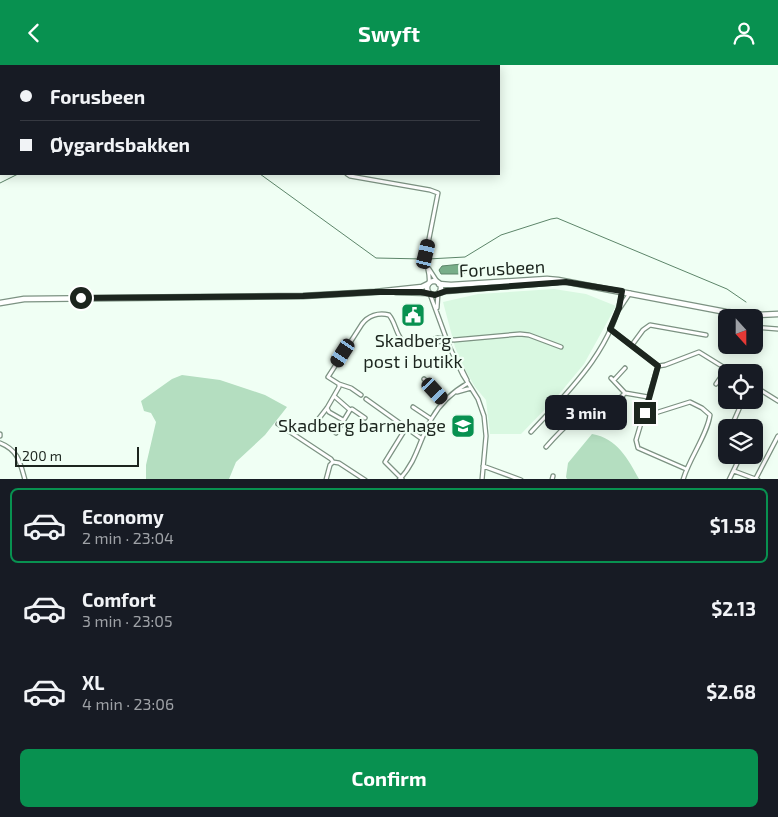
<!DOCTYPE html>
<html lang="en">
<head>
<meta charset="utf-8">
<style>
  body { margin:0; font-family:"Exo 2",sans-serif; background:#20242c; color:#f1f3f6; height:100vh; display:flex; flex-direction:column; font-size:19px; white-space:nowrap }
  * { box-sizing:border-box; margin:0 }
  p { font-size:16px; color:#9ea1a6 }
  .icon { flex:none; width:28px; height:28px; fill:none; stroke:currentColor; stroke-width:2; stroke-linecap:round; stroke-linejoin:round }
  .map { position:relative; height:414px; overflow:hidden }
  .sheet { display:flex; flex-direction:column; background:#171b24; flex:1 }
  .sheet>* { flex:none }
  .guide { position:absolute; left:0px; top:0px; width:500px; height:110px; box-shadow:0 2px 12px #0003; display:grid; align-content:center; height:110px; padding:0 20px; background:#171b24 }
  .needle { width:32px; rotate:159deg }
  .buttons { position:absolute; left:718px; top:244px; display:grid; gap:10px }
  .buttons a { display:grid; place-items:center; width:45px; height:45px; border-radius:8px; background:#171b24; box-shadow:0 2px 12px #0003; font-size:25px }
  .scale { position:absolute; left:15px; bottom:12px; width:124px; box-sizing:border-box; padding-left:5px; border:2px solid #1c251e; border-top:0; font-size:14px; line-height:18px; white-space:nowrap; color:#1c251e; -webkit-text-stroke:4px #f0fff4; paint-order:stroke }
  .end { position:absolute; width:22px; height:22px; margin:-11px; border:6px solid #1c251e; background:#fff; box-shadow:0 0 0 2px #fff }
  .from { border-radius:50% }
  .bubble { position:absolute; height:35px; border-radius:8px; background:#171b24; box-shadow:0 2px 12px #0003; font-size:16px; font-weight:700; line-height:35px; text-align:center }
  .car { position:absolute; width:15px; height:30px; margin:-15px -8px; border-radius:6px; box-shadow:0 0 4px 1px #0007; background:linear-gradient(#222 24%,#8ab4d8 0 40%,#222 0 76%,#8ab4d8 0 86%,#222 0) }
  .guide b { display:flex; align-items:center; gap:18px; height:48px; font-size:19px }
  .guide b+b { border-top:1px solid #363941 }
  .guide i { width:12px; height:12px; background:#f1f3f6 }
  ul { padding:9px 0 0; list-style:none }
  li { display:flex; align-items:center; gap:15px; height:75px; margin:0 10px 8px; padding:0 10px; border:2px solid transparent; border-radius:8px }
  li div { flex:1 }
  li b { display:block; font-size:19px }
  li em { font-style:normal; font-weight:700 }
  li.current { border-color:#089150 }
  li>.icon { width:45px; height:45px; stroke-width:1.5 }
  .action { display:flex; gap:10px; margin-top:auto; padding:10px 20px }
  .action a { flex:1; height:58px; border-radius:8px; background:#089150; color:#fff; font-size:20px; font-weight:700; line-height:58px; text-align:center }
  header { display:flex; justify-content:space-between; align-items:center; height:65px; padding:0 20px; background:#089150; color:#fff; font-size:22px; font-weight:700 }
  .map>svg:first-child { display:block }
  .built { fill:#d9f8e1 }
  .green { fill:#b4dec0 }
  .water { fill:#78ae89; stroke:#5c8569 }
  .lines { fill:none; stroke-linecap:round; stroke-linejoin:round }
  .stream { stroke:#5c8569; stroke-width:1 }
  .minor-casing { stroke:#7c9282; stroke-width:5.5 }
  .secondary-casing { stroke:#7c9282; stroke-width:7 }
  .minor { stroke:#fff; stroke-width:3 }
  .secondary { stroke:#fff; stroke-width:4.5 }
  .route { stroke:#1c251e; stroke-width:6 }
  .labels { text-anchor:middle; stroke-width:4.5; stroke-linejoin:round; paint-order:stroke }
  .street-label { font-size:18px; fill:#1c251e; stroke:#f0fff4 }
  .poi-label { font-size:18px; fill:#1c251e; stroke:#f0fff4 }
</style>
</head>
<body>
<header><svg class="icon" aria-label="back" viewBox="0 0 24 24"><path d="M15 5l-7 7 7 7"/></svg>Swyft<svg class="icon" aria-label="person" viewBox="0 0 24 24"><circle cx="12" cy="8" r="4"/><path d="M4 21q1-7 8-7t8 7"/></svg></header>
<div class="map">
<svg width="778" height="415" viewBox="0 0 778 415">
  <rect width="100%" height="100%" fill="#f0fff4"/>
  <!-- built -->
  <path class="built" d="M554 224 586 229 616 241 584 299 555 334 521 369H490L486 335 475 322 463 301 455 282 443 237 478 229Z"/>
  <!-- green -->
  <path class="green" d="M182 310 220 315 265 330 287 342 265 370 236 397 229 414H146V400L156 357 151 348 144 346 141 336 172 314Z
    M592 369C617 373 628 394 639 414H567L566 412 568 398Z"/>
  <!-- water -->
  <path class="water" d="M462 199 467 201 468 205 464 209H441L439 205 442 201Z"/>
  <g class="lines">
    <!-- stream -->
    <path class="stream" d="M66 0 67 1
      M260 109 376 193 424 194
      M0 118 18 109
      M428 194 465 192 501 170 551 154 557 153 727 224 746 237"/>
    <!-- minor casing -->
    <g class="minor-casing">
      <path id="minor" d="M347 109 350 111 430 125 438 128 426 189C425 200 431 208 429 219
        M429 204 438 218
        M430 229 449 281 463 310 478 334 484 351 486 371 482 415
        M437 243 438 228
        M620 243 630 228
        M721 259 726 260
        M754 262 778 264
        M610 264 658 301 665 300 699 287 733 308
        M431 276 437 273 454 275 520 269 529 270 561 282
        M632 280 643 265 650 260 706 270
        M658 301 636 375 638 383 686 404
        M461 303 467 315
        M611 313 625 328
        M424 314 445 336
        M614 315 625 303
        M339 319 351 323 361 330
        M716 319 727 303
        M754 321 778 336
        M457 327 471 323
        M334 331 350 345 352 344 365 353
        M366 334 422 374
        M413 342 431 354
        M327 343 329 347 343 355
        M645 348 652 349 690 337 702 343 710 350C707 371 689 393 683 415
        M317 356 327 343 339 322V319L328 312 362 259C368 251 378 247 389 250 396 258 396 271 404 277 417 278 435 278 447 275
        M278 359 331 394 333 397 339 398 365 415
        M732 360 743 335
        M531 367C569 326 613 284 622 227
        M336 368 350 345
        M0 369V371
        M0 378C18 385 20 397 25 415
        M546 382C554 373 577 347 589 346 594 346 599 348 605 349L625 328 648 332
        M483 401 521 415
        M734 406 758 415
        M402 414 385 397 406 363
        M326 415 330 400 333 397
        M399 415C418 395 419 374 432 353 440 339 454 326 468 318
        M552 415 553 411
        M729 415 741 390
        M755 415 778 371"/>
    </g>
    <!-- secondary casing -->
    <g class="secondary-casing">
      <path id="secondary" d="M427 223a7 7 0 1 1 14 0a7 7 0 1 1-14 0Z
        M439 219 451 220 547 214 558 215 726 247 758 250 778 249
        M396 227 429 228
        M439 228 446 226 557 217
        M0 238 24 234 303 231 375 227 422 222 428 219"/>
    </g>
    <!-- minor -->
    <use href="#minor" class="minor"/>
    <!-- secondary -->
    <use href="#secondary" class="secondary"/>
  </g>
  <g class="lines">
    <!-- route -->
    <path class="route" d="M81 233 303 231 375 227H421L435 230 446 226 566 217 622 226 619 243 610 264 658 301 645 348"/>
  </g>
  <!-- icons -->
  <defs>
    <g id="civic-square" transform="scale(1.25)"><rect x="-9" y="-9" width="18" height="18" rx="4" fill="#089150" stroke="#f0fff4"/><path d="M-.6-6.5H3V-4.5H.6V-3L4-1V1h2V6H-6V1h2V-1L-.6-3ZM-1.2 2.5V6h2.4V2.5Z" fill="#fff"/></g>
    <g id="school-square" transform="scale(1.25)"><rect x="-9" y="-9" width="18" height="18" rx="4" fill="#089150" stroke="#f0fff4"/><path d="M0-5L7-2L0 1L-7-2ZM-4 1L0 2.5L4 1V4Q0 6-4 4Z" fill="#fff"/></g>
  </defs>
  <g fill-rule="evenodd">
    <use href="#civic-square" x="413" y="250"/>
    <use href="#school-square" x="463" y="361"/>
  </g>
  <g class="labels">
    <!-- street labels -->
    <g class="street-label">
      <text transform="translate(502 204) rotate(-3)" y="6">Forusbeen</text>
    </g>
    <!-- poi labels -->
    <g class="poi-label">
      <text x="413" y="282">Skadberg<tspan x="413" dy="21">post i butikk</tspan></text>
      <text x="446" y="367" text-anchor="end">Skadberg barnehage</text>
    </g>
  </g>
</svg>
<div class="buttons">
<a><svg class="needle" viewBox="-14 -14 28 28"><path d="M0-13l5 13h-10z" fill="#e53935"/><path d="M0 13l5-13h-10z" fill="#9ea1a6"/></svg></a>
<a><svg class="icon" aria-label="locate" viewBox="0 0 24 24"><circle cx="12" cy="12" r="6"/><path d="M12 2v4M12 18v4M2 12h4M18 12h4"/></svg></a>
<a><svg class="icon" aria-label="layers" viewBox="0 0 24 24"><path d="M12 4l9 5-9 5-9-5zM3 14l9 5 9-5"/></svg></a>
</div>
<div class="scale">200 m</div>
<i class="end from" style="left:81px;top:233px"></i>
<i class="end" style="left:645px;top:348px"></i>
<div class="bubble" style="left:545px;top:330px;width:82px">3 min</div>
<i class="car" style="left:426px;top:189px;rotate:13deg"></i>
<i class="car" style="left:343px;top:288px;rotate:213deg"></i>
<i class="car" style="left:435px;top:326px;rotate:137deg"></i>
<div class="guide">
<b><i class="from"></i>Forusbeen</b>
<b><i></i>Øygardsbakken</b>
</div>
</div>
<section class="sheet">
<ul>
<li class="current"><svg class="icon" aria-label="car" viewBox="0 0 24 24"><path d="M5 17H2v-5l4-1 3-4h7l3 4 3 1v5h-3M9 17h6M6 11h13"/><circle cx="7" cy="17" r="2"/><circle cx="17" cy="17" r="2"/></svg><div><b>Economy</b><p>2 min · 23:04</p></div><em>$1.58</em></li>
<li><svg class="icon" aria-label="car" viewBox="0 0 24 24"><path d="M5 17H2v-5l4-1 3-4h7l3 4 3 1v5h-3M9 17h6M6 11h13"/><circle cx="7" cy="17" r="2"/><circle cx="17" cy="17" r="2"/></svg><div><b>Comfort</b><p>3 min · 23:05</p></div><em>$2.13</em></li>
<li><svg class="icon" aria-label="car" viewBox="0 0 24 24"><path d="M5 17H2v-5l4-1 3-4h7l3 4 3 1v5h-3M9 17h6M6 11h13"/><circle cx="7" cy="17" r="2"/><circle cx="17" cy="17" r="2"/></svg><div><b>XL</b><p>4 min · 23:06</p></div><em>$2.68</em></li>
</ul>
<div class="action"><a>Confirm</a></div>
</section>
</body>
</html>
